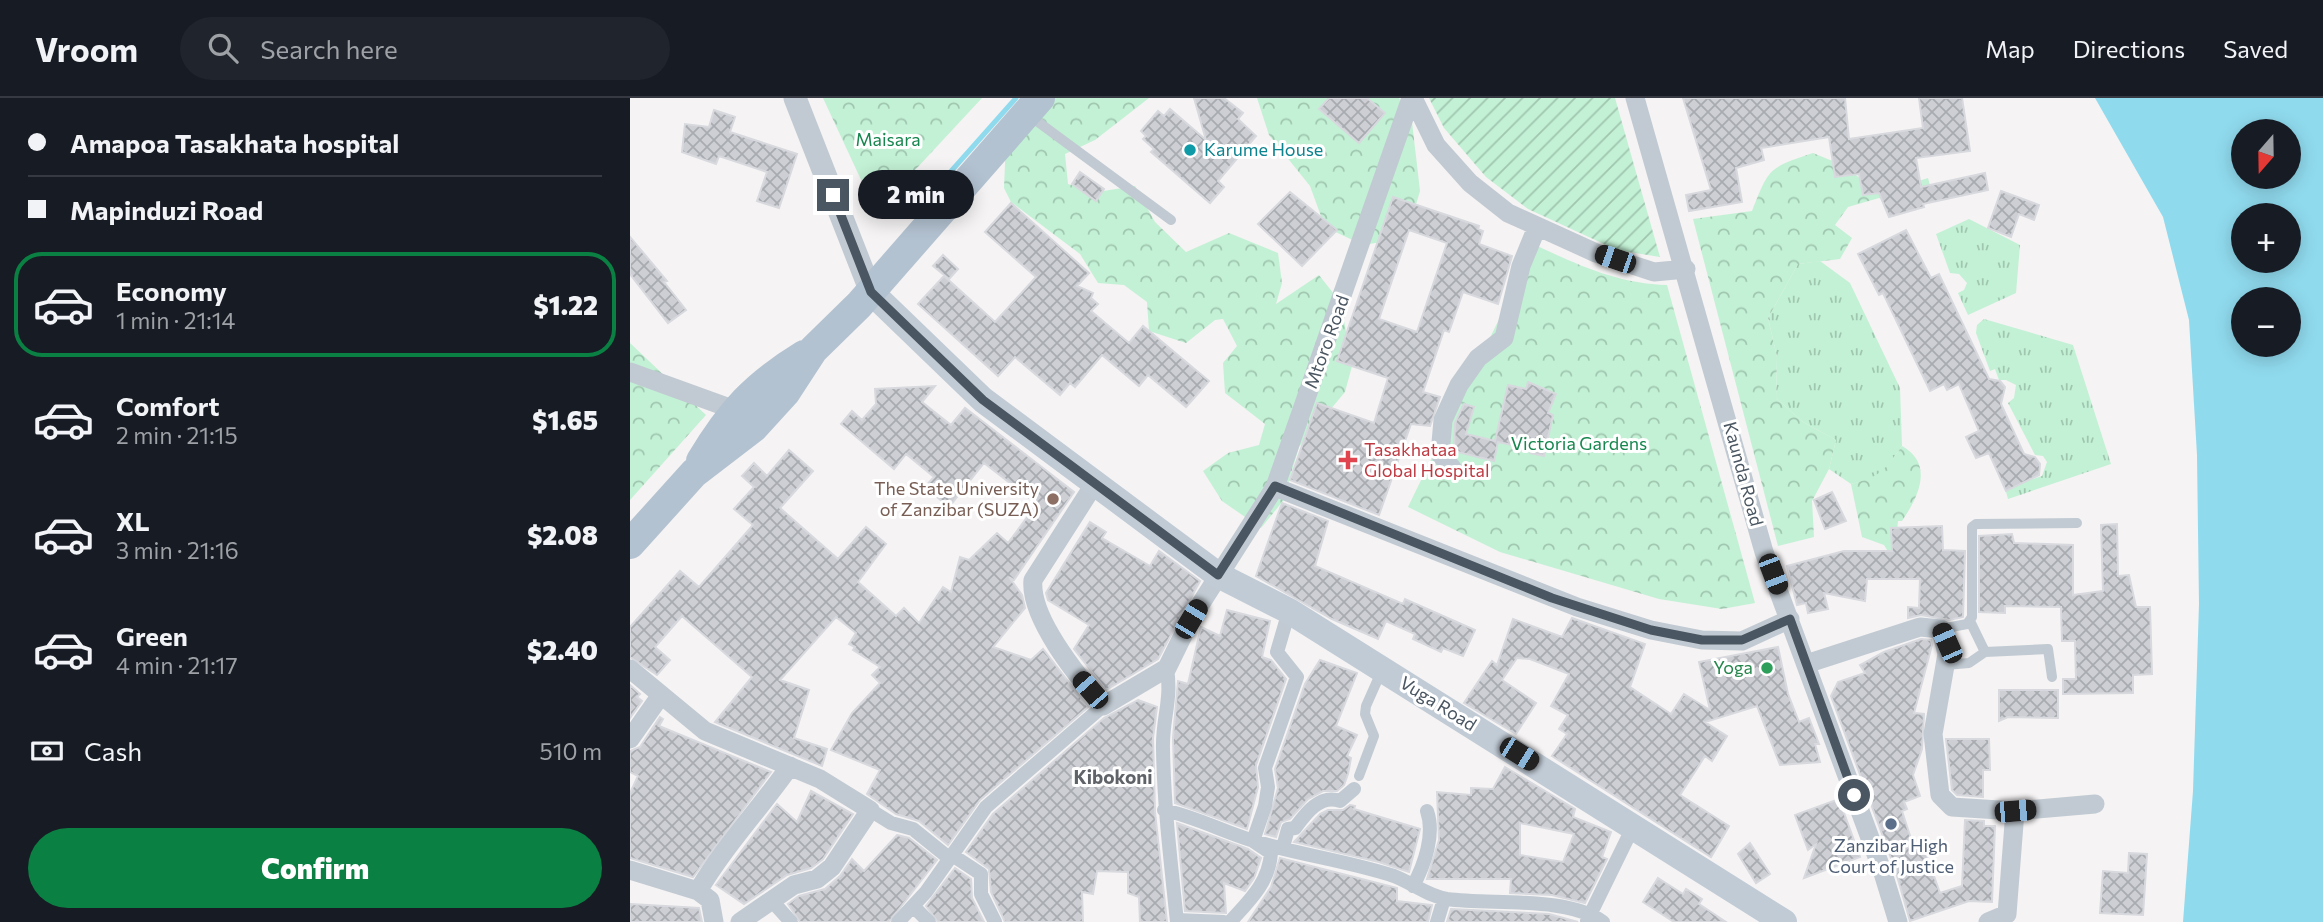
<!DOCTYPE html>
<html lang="en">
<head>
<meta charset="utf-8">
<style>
  body { margin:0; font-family:Commissioner,sans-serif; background:#20242c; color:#f1f3f6; height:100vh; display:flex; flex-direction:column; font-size:26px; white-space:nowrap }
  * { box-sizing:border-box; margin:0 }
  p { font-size:23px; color:#9ea1a6 }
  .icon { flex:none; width:38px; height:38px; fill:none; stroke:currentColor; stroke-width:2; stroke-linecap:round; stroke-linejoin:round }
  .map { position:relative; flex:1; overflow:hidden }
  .drawer { display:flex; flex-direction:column; background:#171b24; width:630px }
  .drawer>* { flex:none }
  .banner { display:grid; align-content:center; height:154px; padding:0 28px; background:#171b24 }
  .needle { width:46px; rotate:200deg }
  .controls { position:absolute; left:1601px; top:21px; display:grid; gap:14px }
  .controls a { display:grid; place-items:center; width:70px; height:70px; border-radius:50%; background:#171b24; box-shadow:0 4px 18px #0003; font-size:35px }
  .end { position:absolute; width:32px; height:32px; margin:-16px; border:9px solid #4a5661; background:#fff; box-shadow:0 0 0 4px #fff }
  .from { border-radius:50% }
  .bubble { position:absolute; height:49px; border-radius:24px; background:#171b24; box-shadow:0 4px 18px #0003; font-size:23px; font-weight:800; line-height:49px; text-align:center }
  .car { position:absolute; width:21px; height:42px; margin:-21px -10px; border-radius:9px; box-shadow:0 0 5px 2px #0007; background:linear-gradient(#222 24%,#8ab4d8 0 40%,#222 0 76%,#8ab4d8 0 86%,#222 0) }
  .banner b { display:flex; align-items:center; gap:24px; height:66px; font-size:26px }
  .banner b+b { border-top:2px solid #363941 }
  .banner i { width:18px; height:18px; background:#f1f3f6 }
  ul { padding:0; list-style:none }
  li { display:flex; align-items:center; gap:21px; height:105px; margin:0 14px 10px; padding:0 14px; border:4px solid transparent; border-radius:28px }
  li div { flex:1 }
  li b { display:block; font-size:26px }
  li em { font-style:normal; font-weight:800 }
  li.on { border-color:#0b8043 }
  li>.icon { width:63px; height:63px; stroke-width:1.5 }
  .pay { display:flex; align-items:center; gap:18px; height:77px; padding:0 28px; font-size:26px }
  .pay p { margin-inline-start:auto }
  .primary-button { display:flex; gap:14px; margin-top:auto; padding:14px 28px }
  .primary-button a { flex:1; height:80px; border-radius:42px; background:#0b8043; color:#fff; font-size:28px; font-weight:800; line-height:80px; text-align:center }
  header { display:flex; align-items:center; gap:42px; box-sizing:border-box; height:98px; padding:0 35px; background:#171b24; border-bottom:2px solid #363941 }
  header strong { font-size:33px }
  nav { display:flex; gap:38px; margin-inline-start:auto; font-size:24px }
  .search { width:490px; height:63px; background:#20242c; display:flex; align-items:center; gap:18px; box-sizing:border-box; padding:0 24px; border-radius:38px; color:#9ea1a6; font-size:26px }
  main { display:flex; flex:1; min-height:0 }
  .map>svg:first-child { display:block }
  .grass { fill:url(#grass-tufts) }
  .forest { fill:url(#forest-crowns) }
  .garden { fill:url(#garden-furrows) }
  .water { fill:#90daee; fill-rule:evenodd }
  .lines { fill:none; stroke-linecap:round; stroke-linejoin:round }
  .stream { stroke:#90daee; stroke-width:5 }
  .building { fill:url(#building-cross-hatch); stroke:#d7d9de; stroke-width:2; fill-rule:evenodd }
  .service { stroke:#c1cad2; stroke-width:10 }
  .pedestrian { stroke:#c1cad2; stroke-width:14 }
  .minor { stroke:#c1cad2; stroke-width:19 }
  .tertiary { stroke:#c1cad2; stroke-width:23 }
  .secondary { stroke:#c1cbd6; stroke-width:26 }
  .primary { stroke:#b3c2d1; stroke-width:30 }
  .route { stroke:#4a5661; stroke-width:9 }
  .culture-dot { fill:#0f9aa8; stroke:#fff; stroke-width:2.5 }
  .health-dot { fill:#e0444e; stroke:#fff; stroke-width:2.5 }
  .education-dot { fill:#8d6e63; stroke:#fff; stroke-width:2.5 }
  .leisure-dot { fill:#2e9e5b; stroke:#fff; stroke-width:2.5 }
  .service-dot { fill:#5c6f8a; stroke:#fff; stroke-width:2.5 }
  .labels { text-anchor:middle; stroke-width:6; stroke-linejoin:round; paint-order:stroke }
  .park-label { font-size:18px; fill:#17864f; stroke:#fff }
  .culture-label { font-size:18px; fill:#0d838f; stroke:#fff; text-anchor:start }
  .street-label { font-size:18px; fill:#4a5661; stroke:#fff }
  .health-label { font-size:18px; fill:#be3a42; stroke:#fff; text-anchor:start }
  .education-label { font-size:18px; fill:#785e54; stroke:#fff; text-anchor:end }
  .leisure-label { font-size:18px; fill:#27864d; stroke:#fff; text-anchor:end }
  .service-label { font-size:18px; fill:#4e5e75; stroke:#fff }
  .neighbourhood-label { font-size:19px; font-weight:bold; fill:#5f6368; stroke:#fff }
</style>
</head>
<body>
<header>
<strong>Vroom</strong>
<div class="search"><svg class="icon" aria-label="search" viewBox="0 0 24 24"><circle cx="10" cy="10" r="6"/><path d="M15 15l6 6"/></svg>Search here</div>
<nav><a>Map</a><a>Directions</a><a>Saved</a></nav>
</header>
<main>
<section class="drawer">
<div class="banner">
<b><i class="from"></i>Amapoa Tasakhata hospital</b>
<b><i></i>Mapinduzi Road</b>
</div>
<ul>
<li class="on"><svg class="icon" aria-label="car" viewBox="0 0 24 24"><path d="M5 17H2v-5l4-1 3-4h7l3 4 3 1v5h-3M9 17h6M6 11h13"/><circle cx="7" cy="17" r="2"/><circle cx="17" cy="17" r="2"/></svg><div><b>Economy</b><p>1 min · 21:14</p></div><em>$1.22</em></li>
<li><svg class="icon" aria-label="car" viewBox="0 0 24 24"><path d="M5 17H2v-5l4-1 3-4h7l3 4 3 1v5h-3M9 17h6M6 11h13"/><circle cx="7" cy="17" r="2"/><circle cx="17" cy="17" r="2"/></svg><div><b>Comfort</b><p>2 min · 21:15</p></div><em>$1.65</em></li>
<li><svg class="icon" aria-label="car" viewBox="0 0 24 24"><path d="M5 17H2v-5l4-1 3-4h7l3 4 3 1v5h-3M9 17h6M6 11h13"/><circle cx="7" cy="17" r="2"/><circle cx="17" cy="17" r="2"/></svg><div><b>XL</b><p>3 min · 21:16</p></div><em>$2.08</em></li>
<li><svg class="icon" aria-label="car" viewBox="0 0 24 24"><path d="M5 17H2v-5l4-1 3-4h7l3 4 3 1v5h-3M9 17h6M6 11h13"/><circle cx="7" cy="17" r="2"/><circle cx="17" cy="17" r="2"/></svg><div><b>Green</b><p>4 min · 21:17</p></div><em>$2.40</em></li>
</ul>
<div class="pay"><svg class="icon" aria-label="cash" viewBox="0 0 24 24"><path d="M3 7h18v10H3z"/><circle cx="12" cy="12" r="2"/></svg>Cash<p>510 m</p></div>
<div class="primary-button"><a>Confirm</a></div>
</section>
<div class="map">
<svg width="1693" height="824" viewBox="0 0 1693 824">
  <defs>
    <pattern id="grass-tufts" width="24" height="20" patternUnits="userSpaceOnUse" patternTransform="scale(1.75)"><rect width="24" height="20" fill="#c3f1d5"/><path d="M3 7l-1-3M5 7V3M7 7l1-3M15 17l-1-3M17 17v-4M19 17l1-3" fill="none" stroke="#a0c6b0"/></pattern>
    <pattern id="forest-crowns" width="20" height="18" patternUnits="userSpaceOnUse" patternTransform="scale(1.75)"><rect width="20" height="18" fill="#c3f1d5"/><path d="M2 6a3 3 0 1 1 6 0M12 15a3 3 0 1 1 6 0" fill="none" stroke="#a0c6b0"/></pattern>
    <pattern id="garden-furrows" width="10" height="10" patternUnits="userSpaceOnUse" patternTransform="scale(1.75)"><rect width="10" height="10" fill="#c3f1d5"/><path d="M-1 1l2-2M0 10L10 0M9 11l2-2" fill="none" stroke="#a0c6b0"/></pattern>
    <pattern id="building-cross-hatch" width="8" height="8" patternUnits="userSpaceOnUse" patternTransform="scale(1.75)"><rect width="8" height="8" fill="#cdcfd5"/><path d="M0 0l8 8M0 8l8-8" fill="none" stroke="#a8abb0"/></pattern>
  </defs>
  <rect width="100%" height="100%" fill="#f5f3f3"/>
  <!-- grass -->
  <path class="grass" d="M1339 121 1390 147 1386 195 1338 217 1328 195 1334 192 1337 185 1329 176 1320 175 1306 136Z
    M1190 163 1220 185 1270 290 1272 348 1255 372 1243 381 1221 386 1199 371 1206 342 1173 324 1146 300 1147 259 1138 220 1168 166Z
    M1354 221 1443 247 1481 366 1378 401 1375 390 1412 378 1417 364 1413 358 1405 357 1378 305 1384 300 1386 287 1376 282H1369L1365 271 1360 273 1346 235 1347 227Z"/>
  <!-- forest -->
  <path class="forest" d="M193 0H352L246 114Z
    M414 0H519L465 42 435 56 438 86 467 94 505 88 525 124 556 154 599 135 648 155 652 185 646 206 689 177 711 205 722 268 715 294 669 349 653 403 631 430 592 403 573 373 598 355 629 347 635 326 595 295 593 265 607 248 593 221 585 222 556 245 519 233 517 204 494 187 468 185 450 156 381 104 374 90 376 41Z
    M627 0H769L782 24 790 93 776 140 733 147 695 129 680 88 639 37Z
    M1183 55 1217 69 1235 85 1269 89 1298 80 1301 91 1268 109 1249 100 1218 109 1205 127 1222 140 1210 161 1168 166 1138 220 1147 259 1146 300 1173 324 1206 342 1199 371 1182 403 1184 439 1148 448 1063 121 1122 113C1139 70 1138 70 1183 55Z
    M905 147C948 167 989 186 1037 187L1125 505 1092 511 1029 501 870 454 778 409Z
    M0 245 76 317 0 402Z
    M1272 348C1304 366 1289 398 1272 423H1268L1264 463 1254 447 1232 439 1221 386C1250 379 1255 372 1272 348Z"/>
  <!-- garden -->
  <path class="garden" d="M799 0H985L1030 159 987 152 898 111 856 79 814 30Z"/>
  <!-- water -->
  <path class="water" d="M1465 0H1693V824H1553L1563 693 1569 506 1567 357 1559 222 1533 119ZM1614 33H1659V79H1614ZM1614 117H1659V163H1614ZM1614 201H1659V247H1614Z"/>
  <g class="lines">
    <!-- stream -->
    <path class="stream" d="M292 106 386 0"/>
  </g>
  <!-- building -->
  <path class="building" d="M564 0H594L613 15 608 21 626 38 588 83 594 89 580 105 521 54 524 51 513 41 516 38 511 33 528 13 534 18 540 11 576 42Z
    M699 0H737L755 15 729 45 689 11Z
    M1053 0H1215L1219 41 1293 30 1289 0H1332L1340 53 1286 60 1291 89 1355 75 1358 92 1293 106 1294 109 1259 119 1249 95 1233 97 1229 76 1205 79 1199 39 1131 50 1134 62 1106 70 1112 104 1059 113 1056 97 1081 92Z
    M84 12 105 19 100 34 167 56 149 110 127 103 137 74 89 58 86 66 52 54 55 26 79 29Z
    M450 74 474 91 466 103 442 86Z
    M1371 93 1409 107 1404 122 1389 116 1381 139 1358 130Z
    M660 94 707 132 672 168 628 126Z
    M763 99 849 128 848 131 853 133 849 146 882 158 868 206 833 194 819 234 814 232 793 294 810 299 800 328 781 326 749 417 660 382 687 305 744 325 758 280 707 263ZM779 132 817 145 787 234 749 221Z
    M381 105 459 175 447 188 463 195 461 200 468 206 461 213 499 245 513 228 579 283 556 309 518 277 509 288 472 257 445 289 440 285 430 297 385 259 368 278 288 206 314 178 365 224 406 179 355 134Z
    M1276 132 1301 180 1309 176 1359 281 1370 283 1375 289 1371 306 1394 356 1405 359 1410 366 1409 377 1376 393 1359 355 1346 360 1336 339 1349 333 1329 286 1317 292 1314 286 1300 293 1253 195 1249 197 1228 156Z
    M0 139 37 183 34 184 56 212 38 225 0 176Z
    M313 157 328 171 319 181 303 168Z
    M898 284 926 296 918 315 923 317 914 358 900 355 901 351 868 344 864 363 824 353 825 325 834 306 844 309 836 336 865 343 878 287 896 291Z
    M305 288 292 304 321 327 335 310 444 394 384 482 379 479 392 497 395 510 363 549 401 562 413 551 458 609 350 702 318 747 289 723 266 716 237 696 250 672 201 652 222 615 250 585 242 577 250 569 223 552 225 549 219 546 226 535 206 519 150 582 179 592 164 640 197 651 192 668 85 624 122 579 52 518 25 549 40 562 27 577 0 559V529L50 473 69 489 123 427 104 411 124 389 112 378 124 365 137 378 159 352 183 373 150 410 208 461 236 429 256 446 228 484 266 518 274 510 289 525 313 489 321 494 330 459 339 462 367 435 378 445 407 406 354 365 319 409 295 389 304 379 276 356 264 371 211 326 222 313 232 322 246 306 245 291Z
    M1202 394 1216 423 1195 431 1184 402Z
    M652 405 698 423 685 468 773 506 775 501 845 532 833 558 813 550 811 554 783 541 785 536 756 523 748 541 702 521 626 478Z
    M460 424 476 434 472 440 520 468 529 453 570 483 528 561 476 592 444 551 459 527 418 502 416 495Z
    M1487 426 1488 478 1499 477 1506 509H1520L1522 576 1503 577V595L1433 596V581H1446L1445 543H1432L1431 509 1375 508V515L1349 514V438L1382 436 1384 445 1443 447V497L1473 493 1471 427Z
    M1312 428 1313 452 1335 453 1333 519 1319 522 1291 517 1278 520V509L1289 510 1290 481H1237L1235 503 1194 495 1198 511 1178 515 1176 505 1167 507 1157 468 1214 453H1262L1261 430Z
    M597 512 640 523 632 559 641 562 656 581 626 667 628 689 617 731 545 705 543 640 548 583 558 586 571 529 590 538Z
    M942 520 1015 546 1000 589 1041 616 1054 596 1080 612 1069 564 1148 549 1158 596 1169 624 1179 620 1189 646H1185L1190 664 1150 667 1127 608 1075 624 1097 638 1082 663 1075 658 1050 697 1099 728 1081 759 922 658 937 636 929 631 938 617 921 608 939 576 900 561 887 560 872 582 906 605 886 636 834 605 862 563 867 567 883 521 932 539Z
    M1291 541 1301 542 1302 547 1284 615 1294 616 1292 651 1283 677 1290 698 1274 704 1277 711 1272 713 1284 750 1293 747 1310 795 1332 788 1335 722 1354 723V728H1365L1362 804 1339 803 1280 823 1265 771 1201 598 1208 584 1235 575 1230 567 1254 554Z
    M690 562 727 575 706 628 727 637 717 658 721 660 718 676 714 687 707 693H693L678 701 660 721 651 724 646 739 635 736 648 690 645 671 675 586Z
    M0 587 10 596 7 599 12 603 0 620Z
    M1369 592H1428V620L1378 619 1369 623Z
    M508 602 527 609 523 640 525 714 537 824H510L509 799 498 795V774L467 773 463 796 452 794 453 824H375L361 794 359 771 336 754 363 716 474 620Z
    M30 619 33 621 29 628 141 674 63 779 0 760V695L8 678 0 674V653L10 649Z
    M1316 641H1359L1360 672H1353V699L1327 697 1322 692Z
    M875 669 945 711 943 719 981 734 972 759 977 761 955 805 922 797 880 795 881 781H797L809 742 807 694 841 697V690L863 691ZM890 725 944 736 933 764 890 757Z
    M181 693 223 716 193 761 181 770 157 777 114 806 86 787 147 706 167 724Z
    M1209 701 1230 759 1174 780 1186 746 1178 752 1165 717Z
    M720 707 725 708 724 711 790 731 779 774 749 764 664 744 690 716 698 712H713Z
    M547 725 618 751 631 760 624 780 615 793 594 785 596 815 555 813Z
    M267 737 279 740 307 762 259 824H170L158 806 169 798 195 791 210 778 222 761 234 773Z
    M1120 745 1140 776 1126 785 1108 756Z
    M1499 755 1517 756 1513 817 1470 815 1473 773 1498 775Z
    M650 760 767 790V803L802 807 798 824H618L641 789Z
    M325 770 341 781 342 800 354 824H308L296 808Z
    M1028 780 1053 796 1056 791 1072 801 1069 806 1096 824H1044L1013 804Z
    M0 806 69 810 72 824H0Z
    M821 811 919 816 948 824H817Z"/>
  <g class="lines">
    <!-- service -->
    <path class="service" d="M400 18 541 122
      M1340 523 1355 554 1418 551 1422 579
      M1311 531 1337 526 1342 519V429L1346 426 1447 425
      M1315 567 1339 565 1355 554
      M729 678 744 638 735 616 736 608 752 572"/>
    <!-- pedestrian -->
    <path class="pedestrian" d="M537 570C542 604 532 620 533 651 534 709 541 766 547 824
      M240 712 261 725 283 731 319 760
      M534 712C566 719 594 734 624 743 670 757 718 763 764 778 782 785 798 798 817 801 862 807 938 798 973 824
      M653 749 658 731 665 730C676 715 690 696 710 703L724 691
      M322 757 351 776V796L365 824
      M783 788C795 766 805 736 797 713
      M143 804 161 824
      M283 808 299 824
      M547 822 594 824
      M957 823 1004 727
      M268 824 296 794 356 709 473 608
      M600 824C619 803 639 785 641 755L623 743 635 708 638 689 635 670 667 579 647 554 659 513
      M807 824 814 801"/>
    <!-- minor -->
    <path class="minor" d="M783 0 806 47 840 85 878 115 966 155 1024 174 1056 171
      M1005 0 1134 454 1253 775 1268 824
      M0 274 105 312
      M822 370 810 356 813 322 829 287 848 260 874 240 891 168 907 129
      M465 385 403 482C399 520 449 580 473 608L537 570 561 521 645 389 781 0
      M645 389 947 509 1021 532 1072 542 1112 543 1160 521
      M1176 566 1290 529 1311 531 1317 556 1303 636 1310 697 1322 709 1385 713 1377 816 1358 824
      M0 571 75 633 190 681 240 712 202 769 187 781 164 787 110 824
      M0 641 31 597
      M1385 713 1465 706
      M0 772 68 793C96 746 129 712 160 668
      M68 793 80 802 84 824"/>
    <!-- tertiary -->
    <path class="tertiary" d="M165 0 241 194"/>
    <!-- secondary -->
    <path class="secondary" d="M241 194 353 302 588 477 659 513 1154 824"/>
    <!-- primary -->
    <path class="primary" d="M71 363C100 314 125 287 174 257
      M0 446 64 375 124 329 155 295 183 252 229 207 410 0"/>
  </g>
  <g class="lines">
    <!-- route -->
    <path class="route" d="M203 97 241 194 353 302 588 477 645 388 922 500 1021 532 1072 542H1112L1160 521 1224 697"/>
  </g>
  <!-- markers -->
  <circle class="culture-dot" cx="560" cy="52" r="7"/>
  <path class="health-dot" d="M714.5 351.5h7v7h7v7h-7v7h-7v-7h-7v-7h7z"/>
  <circle class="education-dot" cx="423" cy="401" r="7"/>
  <circle class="leisure-dot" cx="1137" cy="570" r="7"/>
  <circle class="service-dot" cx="1261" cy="726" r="7"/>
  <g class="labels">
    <!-- park labels -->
    <g class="park-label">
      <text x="258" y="48">Maisara</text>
      <text x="949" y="352">Victoria Gardens</text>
    </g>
    <!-- culture labels -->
    <g class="culture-label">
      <text x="574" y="58">Karume House</text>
    </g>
    <!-- street labels -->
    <g class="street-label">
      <text transform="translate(697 244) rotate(-70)" y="6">Mtoro Road</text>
      <text transform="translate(1113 376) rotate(75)" y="6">Kaunda Road</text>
      <text transform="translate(808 606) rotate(32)" y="6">Vuga Road</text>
    </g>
    <!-- health labels -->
    <g class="health-label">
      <text x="734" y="358">Tasakhataa<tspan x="734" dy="21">Global Hospital</tspan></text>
    </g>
    <!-- education labels -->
    <g class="education-label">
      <text x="409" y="397">The State University<tspan x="409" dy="21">of Zanzibar (SUZA)</tspan></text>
    </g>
    <!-- leisure labels -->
    <g class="leisure-label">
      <text x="1123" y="576">Yoga</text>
    </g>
    <!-- service labels -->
    <g class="service-label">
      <text x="1261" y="754">Zanzibar High<tspan x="1261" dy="21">Court of Justice</tspan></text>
    </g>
    <!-- neighbourhood labels -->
    <g class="neighbourhood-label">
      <text x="483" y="686">Kibokoni</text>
    </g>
  </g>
</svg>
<div class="controls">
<a><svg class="needle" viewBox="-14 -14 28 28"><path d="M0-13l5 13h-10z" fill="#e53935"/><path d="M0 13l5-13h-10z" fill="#9ea1a6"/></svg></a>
<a>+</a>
<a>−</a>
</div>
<i class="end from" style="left:1224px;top:697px"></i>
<i class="end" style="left:203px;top:97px"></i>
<div class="bubble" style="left:228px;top:72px;width:116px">2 min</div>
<i class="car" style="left:985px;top:161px;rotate:289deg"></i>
<i class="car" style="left:1143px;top:476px;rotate:159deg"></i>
<i class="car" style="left:561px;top:521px;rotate:31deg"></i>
<i class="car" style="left:1317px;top:545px;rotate:336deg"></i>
<i class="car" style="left:460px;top:592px;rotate:319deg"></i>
<i class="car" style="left:889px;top:656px;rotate:122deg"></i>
<i class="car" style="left:1385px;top:713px;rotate:85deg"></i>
</div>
</main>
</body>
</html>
